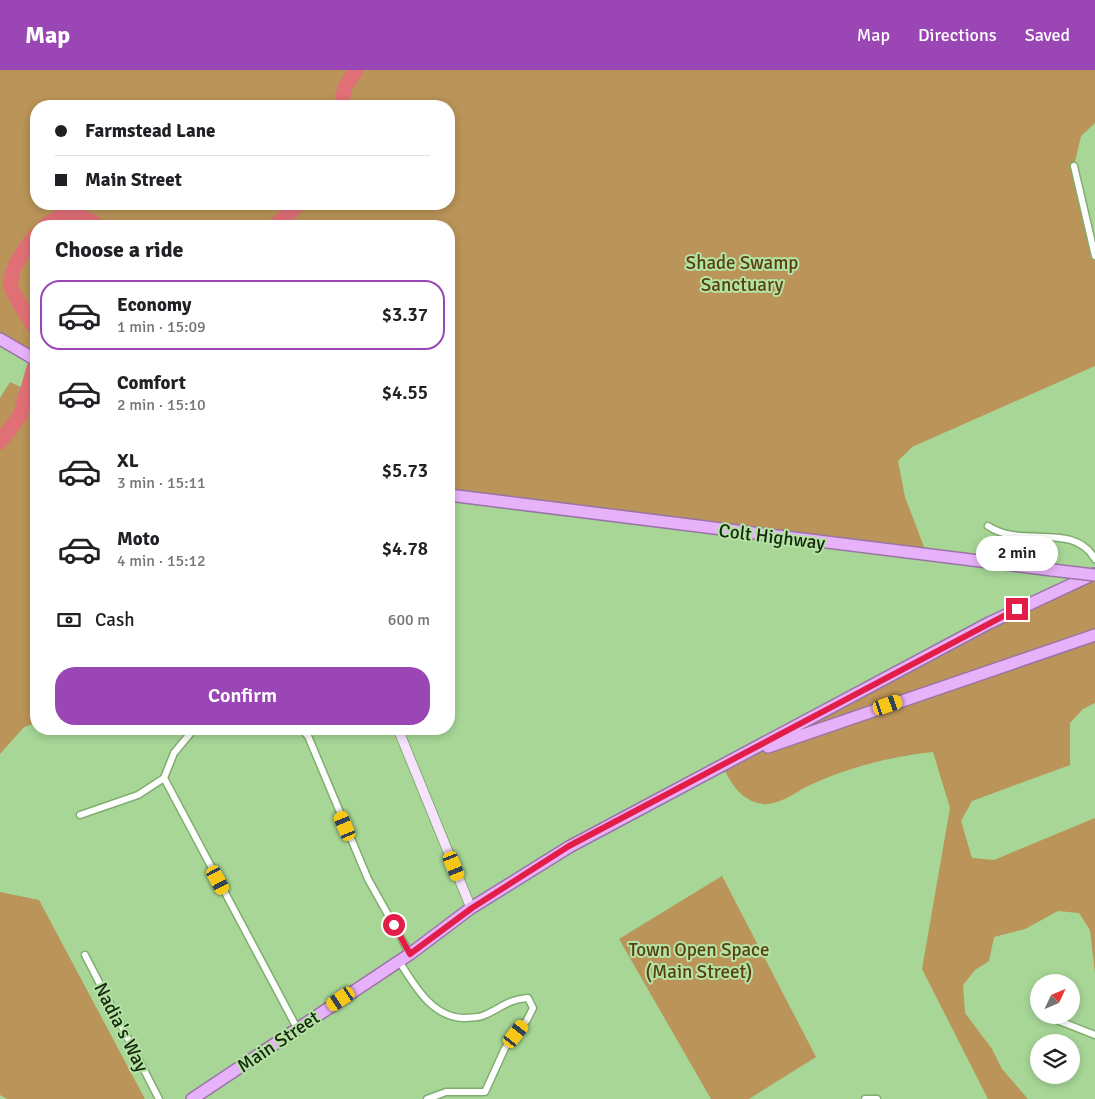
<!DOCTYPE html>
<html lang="en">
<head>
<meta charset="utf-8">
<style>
  body { margin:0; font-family:Signika,sans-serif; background:#f6f6f6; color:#202124; height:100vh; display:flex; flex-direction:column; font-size:19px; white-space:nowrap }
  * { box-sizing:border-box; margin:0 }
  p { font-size:16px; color:#757577 }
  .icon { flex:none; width:28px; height:28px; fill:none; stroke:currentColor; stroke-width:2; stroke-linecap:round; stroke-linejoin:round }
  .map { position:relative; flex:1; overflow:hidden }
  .sheet { position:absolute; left:30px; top:150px; width:425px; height:515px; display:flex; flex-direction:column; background:#fff; border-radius:20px; box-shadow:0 2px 8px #0003 }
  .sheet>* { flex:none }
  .guide { position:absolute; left:30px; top:30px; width:425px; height:110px; border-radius:20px; box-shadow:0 2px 8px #0003; display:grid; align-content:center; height:110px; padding:0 25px; background:#fff }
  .needle { width:32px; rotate:46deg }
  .controls { position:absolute; left:1030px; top:904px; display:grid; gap:10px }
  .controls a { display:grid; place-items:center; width:50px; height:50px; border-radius:50%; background:#fff; box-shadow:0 2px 8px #0003; font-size:25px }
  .end { position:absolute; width:22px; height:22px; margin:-11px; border:6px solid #e11d48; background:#fff; box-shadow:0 0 0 2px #fff }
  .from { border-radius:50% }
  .bubble { position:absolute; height:35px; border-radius:18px; background:#fff; box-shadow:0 2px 8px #0003; font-size:16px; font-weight:600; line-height:35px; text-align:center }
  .car { position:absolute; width:15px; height:30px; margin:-15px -8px; border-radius:6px; box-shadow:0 0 4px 1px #0007; background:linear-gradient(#f5c518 24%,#345 0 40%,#f5c518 0 76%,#345 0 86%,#f5c518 0) }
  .guide b { display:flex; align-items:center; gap:18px; height:48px; font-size:19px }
  .guide b+b { border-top:1px solid #e0e0e0 }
  .guide i { width:12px; height:12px; background:#202124 }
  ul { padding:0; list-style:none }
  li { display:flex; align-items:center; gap:15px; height:70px; margin:0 10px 8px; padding:0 15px; border:2px solid transparent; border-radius:20px }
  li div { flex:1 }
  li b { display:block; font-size:19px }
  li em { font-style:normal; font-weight:600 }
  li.active { border-color:#9a46b4 }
  li>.icon { width:45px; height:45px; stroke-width:1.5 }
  h2 { padding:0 25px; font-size:22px; line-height:60px }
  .pay { display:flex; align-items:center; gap:12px; height:55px; padding:0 25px; font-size:19px }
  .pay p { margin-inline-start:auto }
  .cta { display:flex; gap:10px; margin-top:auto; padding:10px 25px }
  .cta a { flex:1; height:58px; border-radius:20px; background:#9a46b4; color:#fff; font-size:20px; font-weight:600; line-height:58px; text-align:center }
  header { display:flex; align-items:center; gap:30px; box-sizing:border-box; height:70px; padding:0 25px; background:#9a46b4; color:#fff }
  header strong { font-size:24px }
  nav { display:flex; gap:28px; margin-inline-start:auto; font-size:18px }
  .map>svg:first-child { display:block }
  .green { fill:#ba9458; fill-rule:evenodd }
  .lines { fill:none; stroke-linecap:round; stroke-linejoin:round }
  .river { stroke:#e16f76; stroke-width:15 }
  .minor-casing { stroke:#80ad70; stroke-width:9 }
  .secondary-casing { stroke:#80ad70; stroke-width:11 }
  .trunk-casing { stroke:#9a74a7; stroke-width:14 }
  .minor { stroke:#fff; stroke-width:6 }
  .secondary { stroke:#f6e2fd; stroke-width:9 }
  .trunk { stroke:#e8b2fa; stroke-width:11 }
  .trunk-bridge-casing { stroke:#9a74a7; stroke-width:14; stroke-linecap:butt }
  .trunk-bridge { stroke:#e8b2fa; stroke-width:11 }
  .route { stroke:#e11d48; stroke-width:6 }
  .labels { text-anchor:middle; stroke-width:4; stroke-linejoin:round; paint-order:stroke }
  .park-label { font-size:19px; fill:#594013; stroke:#b4e3a3 }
  .street-label { font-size:19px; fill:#15260e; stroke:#b4e3a3 }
</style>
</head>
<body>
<header>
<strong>Map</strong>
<nav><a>Map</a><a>Directions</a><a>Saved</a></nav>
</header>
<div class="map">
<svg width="1095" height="1029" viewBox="0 0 1095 1029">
  <rect width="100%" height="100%" fill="#a7d696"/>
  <!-- green -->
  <path class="green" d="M0 0H1095V53L1081 66 1074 96 1095 186V296L912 377 898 391 905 427 927 485 449 425V156H36V290L0 269ZM36 36H449V134H36Z
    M10 312 36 324V653L24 657 0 684V328Z
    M1095 503V633L1083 639 1070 653V695L972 731 961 751 972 788 994 790 1095 748V903L1090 860 1079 843 1058 841 1025 859 994 867 989 891 975 900 963 915 965 943 992 979 1002 999 1028 1029H988L922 899 950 738 933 682C888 687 845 698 804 718 792 725 776 736 762 734 740 730 731 713 722 695Z
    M722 806 816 987 749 1029H711L619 869Z
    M0 822 39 830 145 1029H7L0 1025Z"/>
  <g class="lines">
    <!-- river -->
    <path class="river" d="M341 36 345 17 356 0
      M45 156C50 153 57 147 63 146 74 144 90 148 97 156
      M275 156 299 134
      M36 165C26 176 9 200 11 216 12 224 31 251 36 260
      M0 372 20 346 36 291"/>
    <!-- minor casing -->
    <g class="minor-casing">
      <path id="minor" d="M1074 96 1095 186
        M988 456C1022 479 1073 451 1095 489
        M301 659 308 666 368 809 410 884
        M164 708 297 958
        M80 745 138 725 164 708 174 683 194 659
        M85 885 159 1029
        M399 891C414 915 433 949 466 948 471 947 477 948 482 946 499 940 507 929 528 928L533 938 527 950 505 978 485 1022H446L427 1029
        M1044 945 1095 965
        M865 1029H877"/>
    </g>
    <!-- secondary casing -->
    <g class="secondary-casing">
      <path id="secondary" d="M398 659 471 838"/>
    </g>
    <!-- trunk casing -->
    <g class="trunk-casing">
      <path id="trunk" d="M0 269 36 290
        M449 425 1052 500
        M768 677 1095 565
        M192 1029 410 884 471 838 569 777 989 553 1094 504"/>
    </g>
    <!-- minor -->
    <use href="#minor" class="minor"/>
    <!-- secondary -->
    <use href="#secondary" class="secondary"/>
    <!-- trunk -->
    <use href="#trunk" class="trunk"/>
    <!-- trunk-bridge casing -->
    <g class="trunk-bridge-casing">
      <path id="trunk-bridge" d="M1052 500 1095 505"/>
    </g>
    <!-- trunk-bridge -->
    <use href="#trunk-bridge" class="trunk-bridge"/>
  </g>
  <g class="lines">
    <!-- route -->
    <path class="route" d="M394 855 410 884 472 838 569 776 1017 539"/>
  </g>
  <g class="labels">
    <!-- park labels -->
    <g class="park-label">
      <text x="742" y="199">Shade Swamp<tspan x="742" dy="22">Sanctuary</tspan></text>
      <text x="699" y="886">Town Open Space<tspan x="699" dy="22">(Main Street)</tspan></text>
    </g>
    <!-- street labels -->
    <g class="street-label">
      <text transform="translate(772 466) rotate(7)" y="7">Colt Highway</text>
      <text transform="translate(122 957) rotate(63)" y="7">Nadia's Way</text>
      <text transform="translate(278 971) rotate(-34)" y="7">Main Street</text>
    </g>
  </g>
</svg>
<div class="controls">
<a><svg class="needle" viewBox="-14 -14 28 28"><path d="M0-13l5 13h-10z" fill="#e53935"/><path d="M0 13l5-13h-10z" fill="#757577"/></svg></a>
<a><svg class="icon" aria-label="layers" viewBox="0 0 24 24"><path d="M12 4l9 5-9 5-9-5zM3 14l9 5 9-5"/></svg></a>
</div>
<i class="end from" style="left:394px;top:855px"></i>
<i class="end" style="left:1017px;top:539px"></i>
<div class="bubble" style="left:976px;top:466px;width:82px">2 min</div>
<i class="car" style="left:888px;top:635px;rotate:71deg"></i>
<i class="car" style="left:345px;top:756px;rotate:337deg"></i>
<i class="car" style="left:454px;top:796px;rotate:158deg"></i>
<i class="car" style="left:218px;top:810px;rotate:152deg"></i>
<i class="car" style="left:341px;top:929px;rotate:236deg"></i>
<i class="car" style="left:516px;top:964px;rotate:38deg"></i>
<div class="guide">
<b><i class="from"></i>Farmstead Lane</b>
<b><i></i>Main Street</b>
</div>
<section class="sheet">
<h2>Choose a ride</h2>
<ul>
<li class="active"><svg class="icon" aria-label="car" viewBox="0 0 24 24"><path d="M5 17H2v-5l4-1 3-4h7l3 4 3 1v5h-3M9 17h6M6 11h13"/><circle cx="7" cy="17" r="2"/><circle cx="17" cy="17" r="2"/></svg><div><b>Economy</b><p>1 min · 15:09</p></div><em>$3.37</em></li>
<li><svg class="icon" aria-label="car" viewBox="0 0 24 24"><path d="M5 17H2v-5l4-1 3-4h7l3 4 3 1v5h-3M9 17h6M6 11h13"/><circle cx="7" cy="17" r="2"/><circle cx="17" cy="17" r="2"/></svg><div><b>Comfort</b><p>2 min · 15:10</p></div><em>$4.55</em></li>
<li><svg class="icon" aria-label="car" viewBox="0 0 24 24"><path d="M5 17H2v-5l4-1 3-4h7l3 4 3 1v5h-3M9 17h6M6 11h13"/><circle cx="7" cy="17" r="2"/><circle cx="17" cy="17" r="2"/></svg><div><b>XL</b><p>3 min · 15:11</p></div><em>$5.73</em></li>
<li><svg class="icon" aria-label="car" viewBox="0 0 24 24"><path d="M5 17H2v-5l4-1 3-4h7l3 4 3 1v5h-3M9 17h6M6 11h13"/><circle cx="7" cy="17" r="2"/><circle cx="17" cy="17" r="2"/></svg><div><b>Moto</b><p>4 min · 15:12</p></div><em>$4.78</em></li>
</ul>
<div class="pay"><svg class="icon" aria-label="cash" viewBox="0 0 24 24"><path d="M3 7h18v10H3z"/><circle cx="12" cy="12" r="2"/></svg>Cash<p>600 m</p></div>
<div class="cta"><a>Confirm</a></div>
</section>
</div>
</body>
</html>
